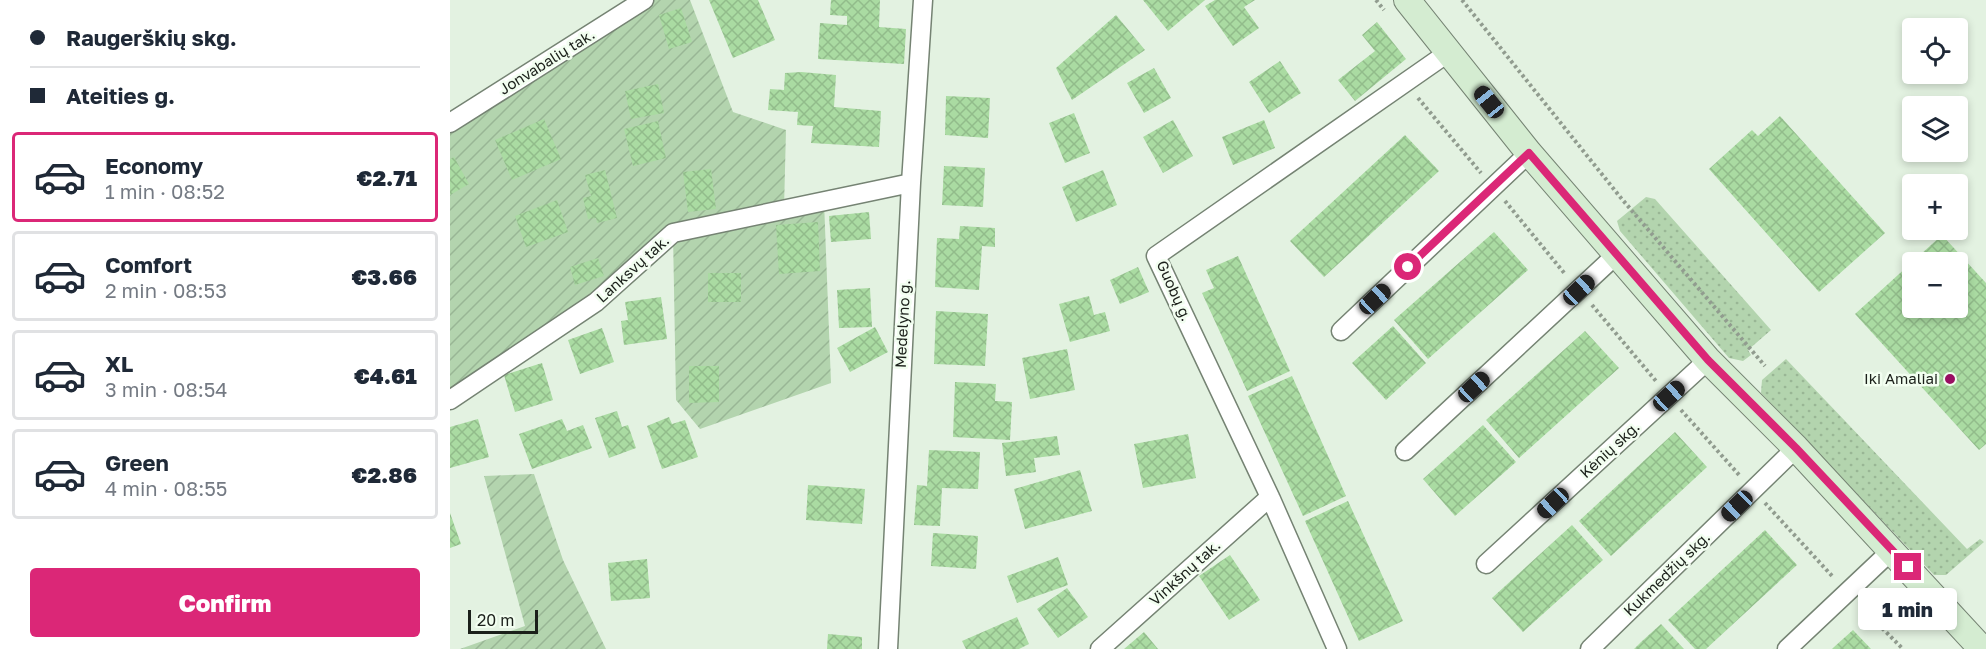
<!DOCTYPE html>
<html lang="en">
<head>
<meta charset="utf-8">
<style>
  body { margin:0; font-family:"Golos Text",sans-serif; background:#f6f6f7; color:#1f2937; height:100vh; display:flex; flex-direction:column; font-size:22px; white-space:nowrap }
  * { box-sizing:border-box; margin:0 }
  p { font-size:20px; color:#747a83 }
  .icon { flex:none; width:33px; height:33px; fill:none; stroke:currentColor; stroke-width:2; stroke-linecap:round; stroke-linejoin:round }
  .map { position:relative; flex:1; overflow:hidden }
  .details { display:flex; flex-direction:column; background:#fff; width:450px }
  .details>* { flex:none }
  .guide { display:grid; align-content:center; height:132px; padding:0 30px; background:#fff }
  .fabs { position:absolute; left:1452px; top:18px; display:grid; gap:12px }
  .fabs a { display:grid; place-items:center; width:66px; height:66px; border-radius:6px; background:#fff; box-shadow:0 3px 9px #0003; font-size:30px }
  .scale { position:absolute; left:18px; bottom:15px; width:70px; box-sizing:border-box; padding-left:6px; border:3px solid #1b201a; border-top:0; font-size:16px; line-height:21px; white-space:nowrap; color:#1b201a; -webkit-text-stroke:4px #f2fef0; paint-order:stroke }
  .end { position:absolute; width:27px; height:27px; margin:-14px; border:8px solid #db2777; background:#fff; box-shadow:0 0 0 3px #fff }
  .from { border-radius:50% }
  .bubble { position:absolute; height:42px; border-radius:6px; background:#fff; box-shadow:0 3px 9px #0003; font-size:20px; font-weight:800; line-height:42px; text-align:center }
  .car { position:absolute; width:18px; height:36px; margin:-18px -9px; border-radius:8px; box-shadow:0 0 4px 2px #0007; background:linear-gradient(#222 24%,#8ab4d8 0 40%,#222 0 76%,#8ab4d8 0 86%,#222 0) }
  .guide b { display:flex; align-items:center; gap:21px; height:57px; font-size:22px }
  .guide b+b { border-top:2px solid #e0e1e3 }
  .guide i { width:15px; height:15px; background:#1f2937 }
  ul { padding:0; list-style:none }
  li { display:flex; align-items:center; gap:18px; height:90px; margin:0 12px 9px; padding:0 18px; border:3px solid #e0e1e3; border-radius:6px }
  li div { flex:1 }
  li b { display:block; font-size:22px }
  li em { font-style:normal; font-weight:800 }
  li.selected { border-color:#db2777 }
  li>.icon { width:54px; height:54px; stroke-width:1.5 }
  .action { display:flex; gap:12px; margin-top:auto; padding:12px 30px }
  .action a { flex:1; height:69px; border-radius:6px; background:#db2777; color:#fff; font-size:24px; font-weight:800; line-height:69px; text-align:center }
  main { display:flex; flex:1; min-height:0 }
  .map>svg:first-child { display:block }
  .grass { fill:url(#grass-dots) }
  .garden { fill:url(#garden-furrows) }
  .building { fill:url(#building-cross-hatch); fill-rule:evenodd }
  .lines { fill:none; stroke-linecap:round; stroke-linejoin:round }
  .street-casing { stroke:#758373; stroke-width:21 }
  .secondary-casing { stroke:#758373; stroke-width:28 }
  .path { stroke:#919c8f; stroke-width:4; stroke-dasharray:3 3; stroke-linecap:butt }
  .street { stroke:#fff; stroke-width:18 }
  .secondary { stroke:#d4ecd1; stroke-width:26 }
  .route { stroke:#db2777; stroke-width:8 }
  .poi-dot { fill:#990f62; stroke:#f2fef0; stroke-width:2 }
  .labels { text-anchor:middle; stroke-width:5; stroke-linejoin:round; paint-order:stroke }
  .street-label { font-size:15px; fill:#1b201a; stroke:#f2fef0 }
  .poi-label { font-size:15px; fill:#1b201a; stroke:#f2fef0; text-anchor:end }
</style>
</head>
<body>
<main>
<section class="details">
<div class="guide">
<b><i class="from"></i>Raugerškių skg.</b>
<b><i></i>Ateities g.</b>
</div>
<ul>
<li class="selected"><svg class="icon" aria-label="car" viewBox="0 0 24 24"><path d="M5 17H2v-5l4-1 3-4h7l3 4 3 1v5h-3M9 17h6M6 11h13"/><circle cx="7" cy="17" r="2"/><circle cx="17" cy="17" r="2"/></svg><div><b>Economy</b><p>1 min · 08:52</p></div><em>€2.71</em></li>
<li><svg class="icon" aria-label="car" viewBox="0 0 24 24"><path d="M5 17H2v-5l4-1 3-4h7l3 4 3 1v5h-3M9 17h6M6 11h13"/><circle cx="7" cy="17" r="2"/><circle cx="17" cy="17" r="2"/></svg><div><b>Comfort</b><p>2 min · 08:53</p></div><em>€3.66</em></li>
<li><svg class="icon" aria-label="car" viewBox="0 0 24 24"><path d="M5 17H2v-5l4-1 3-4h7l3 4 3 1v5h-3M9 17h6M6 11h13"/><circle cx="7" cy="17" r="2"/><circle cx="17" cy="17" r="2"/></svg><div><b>XL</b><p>3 min · 08:54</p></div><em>€4.61</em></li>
<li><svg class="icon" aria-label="car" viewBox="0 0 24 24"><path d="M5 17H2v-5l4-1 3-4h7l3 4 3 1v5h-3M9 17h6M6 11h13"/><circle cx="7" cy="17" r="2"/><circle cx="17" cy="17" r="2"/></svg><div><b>Green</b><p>4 min · 08:55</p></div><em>€2.86</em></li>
</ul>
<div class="action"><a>Confirm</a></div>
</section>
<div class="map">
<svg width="1536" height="649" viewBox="0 0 1536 649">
  <defs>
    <pattern id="grass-dots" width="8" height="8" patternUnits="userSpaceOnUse" patternTransform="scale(1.5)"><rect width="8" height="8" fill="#b3d4ae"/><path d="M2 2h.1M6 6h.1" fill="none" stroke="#99b695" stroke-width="1.8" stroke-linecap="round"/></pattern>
    <pattern id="garden-furrows" width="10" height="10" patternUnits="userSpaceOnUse" patternTransform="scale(1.5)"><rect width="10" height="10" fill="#b3d4ae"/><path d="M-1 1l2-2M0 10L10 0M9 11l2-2" fill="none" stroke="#99b695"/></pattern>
    <pattern id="building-cross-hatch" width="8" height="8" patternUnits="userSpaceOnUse" patternTransform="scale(1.5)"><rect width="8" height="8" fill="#aadba2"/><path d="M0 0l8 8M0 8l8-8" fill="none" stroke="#92bc8b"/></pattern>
  </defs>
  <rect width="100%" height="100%" fill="#e3f2e1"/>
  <!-- grass -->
  <path class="grass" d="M1196 197 1205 199 1321 330 1298 350 1301 355 1293 361 1279 358 1170 231 1167 221Z
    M1336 359 1517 549 1530 539 1534 542 1496 575H1484L1311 393 1312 380Z"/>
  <!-- garden -->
  <path class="garden" d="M194 0H240L283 112 336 130 334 209 374 201 381 383 250 429 226 400 223 234 146 302 0 400V123Z
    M84 474 113 560 156 649H10L75 626 34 476Z"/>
  <!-- building -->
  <path class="building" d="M259 0H308L325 40 283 58Z
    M381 0H430L429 27 456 29 454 64 368 59 370 23 397 25V16L380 15Z
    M693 0H755L718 31Z
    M765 0H805L794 7 809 28 783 46 755 6Z
    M231 8 242 42 219 49 209 15Z
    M666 15 695 50 622 100 606 68Z
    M927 22 956 59 905 101 888 80 925 51 912 35Z
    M830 61 851 93 819 113 799 82Z
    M704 68 721 98 694 113 677 83Z
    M351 72 386 75 384 107 431 111 429 147 361 143 363 126 347 125 348 112 318 110 320 89 334 90 335 73Z
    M208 84 214 113 181 119 175 91Z
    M496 96 540 98 538 138 495 135Z
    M624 113 640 153 615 163 599 123Z
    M1330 116 1435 233 1369 292 1259 169 1302 130 1308 136Z
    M94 119 111 159 62 180 45 140Z
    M723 120 743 156 713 173 693 137Z
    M814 120 825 148 783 165 772 137Z
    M208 121 216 158 183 166 174 129Z
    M955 135 989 171 874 277 840 241Z
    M4 157 19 184 0 195V159Z
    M494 166 535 168 533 207 492 205Z
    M261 169 266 209 238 212 233 172Z
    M155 170 167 218 147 223 146 218 138 219 133 198 141 196 135 175Z
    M653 170 667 205 626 222 612 187Z
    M107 200 118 232 76 247 65 216Z
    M419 212 421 239 381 242 379 216Z
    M368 222 370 271 329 274 326 225Z
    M510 226 545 228V247L532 246 529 290 485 287 487 238 509 239Z
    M1044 232 1078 270 978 359 944 320Z
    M1492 235 1536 283V444L1529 450 1405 314ZM1462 262H1508V308H1462Z
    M788 256 840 371 797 391 752 293 764 288 756 270Z
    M148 258 154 276 125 285 120 267Z
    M688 267 699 292 670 304 660 280Z
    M258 273H291V302H258Z
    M420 288 422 327 389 328 387 290Z
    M639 296 644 315 655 312 660 331 620 342 609 304Z
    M211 297 217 339 174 345 171 321 178 320 175 302Z
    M486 311 538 314 535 366 484 364Z
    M943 326 976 363 936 400 902 363Z
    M425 327 438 352 400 372 387 348Z
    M152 328 164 362 130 374 118 340Z
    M1135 331 1169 368 1069 458 1036 420Z
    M617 349 625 390 580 399 572 358Z
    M92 363 103 400 65 412 54 375Z
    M239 366H269V402L239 403Z
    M842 376 896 496 853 516 798 396Z
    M505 382 546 384 545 401 562 402 560 440 503 437Z
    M167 411 172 427 178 425 186 448 159 458 145 418Z
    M219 417 222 424 235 420 248 457 212 469 197 426Z
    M28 419 39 457 0 468V427Z
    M112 419 117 431 133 425 142 448 82 469 69 434Z
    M1033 425 1066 462 1005 516 973 479Z
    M1225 432 1257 467 1161 556 1129 521Z
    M738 434 746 478 693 488 684 444Z
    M607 436 610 455 584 458 586 472 556 476 552 443Z
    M479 450 530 452 528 489 492 488 490 526 464 525 467 485 477 486Z
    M630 470 642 511 575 529 564 489Z
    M358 485 415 489 412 524 356 520Z
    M898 501 953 621 909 641 855 521Z
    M0 513 11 544 0 548Z
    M1122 525 1153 560 1073 632 1042 598Z
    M1315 530 1347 565 1256 649H1245L1218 620Z
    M483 533 528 536 526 569 481 566Z
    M780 555 810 600 779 620 749 576Z
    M608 557 618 585 567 603 557 576Z
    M197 559 200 598 161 601 158 563Z
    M617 588 638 617 608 638 587 609Z
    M567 617 579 644 569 649H516L512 641Z
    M1211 624 1234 649H1184L1191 642Z
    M1403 630 1421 649H1382L1384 647Z
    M694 632 708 649H674Z
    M378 634 412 637V649H377Z"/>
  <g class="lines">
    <!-- street casing -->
    <g class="street-casing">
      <path id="street" d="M0 123 194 0
        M891 331 1079 153
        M0 400 146 302 223 233 461 183
        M955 451 1166 255
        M1036 564 1258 360
        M438 649 461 183 473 0
        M650 649 820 497
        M887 649 820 497 706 256 999 52
        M1140 649 1346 448
        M1337 649 1442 550"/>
    </g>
    <!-- secondary casing -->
    <g class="secondary-casing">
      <path id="secondary" d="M957 0 1079 153 1258 360 1346 448 1532 649"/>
    </g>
    <!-- path -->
    <path class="path" d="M926 0 934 10
      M1012 0 1171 198 1315 366
      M968 98 1031 173
      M1055 201 1115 274
      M1142 305 1206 381
      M1231 410 1290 476
      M1315 503 1383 577
      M1411 607 1453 649"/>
    <!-- street -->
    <use href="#street" class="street"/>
    <!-- secondary -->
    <use href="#secondary" class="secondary"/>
  </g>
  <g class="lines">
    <!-- route -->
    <path class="route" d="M958 267 1079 153 1258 360 1346 448 1458 567"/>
  </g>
  <!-- markers -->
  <circle class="poi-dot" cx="1500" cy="379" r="6"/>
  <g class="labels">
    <!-- street labels -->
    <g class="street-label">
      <text transform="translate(97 62) rotate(-32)" y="5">Jonvabalių tak.</text>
      <text transform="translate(183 269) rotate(-42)" y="5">Lanksvų tak.</text>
      <text transform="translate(724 291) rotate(66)" y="5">Guobų g.</text>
      <text transform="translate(453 324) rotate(-87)" y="5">Medelyno g.</text>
      <text transform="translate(1160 450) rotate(-43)" y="5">Kėnių skg.</text>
      <text transform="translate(735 573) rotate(-42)" y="5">Vinkšnų tak.</text>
      <text transform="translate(1217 574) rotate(-44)" y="5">Kukmedžių skg.</text>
    </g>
    <!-- poi labels -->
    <g class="poi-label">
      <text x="1488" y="384">Iki Amaliai</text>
    </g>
  </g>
</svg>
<div class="fabs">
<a><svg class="icon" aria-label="locate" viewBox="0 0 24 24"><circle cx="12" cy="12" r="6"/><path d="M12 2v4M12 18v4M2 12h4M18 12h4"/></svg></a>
<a><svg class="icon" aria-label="layers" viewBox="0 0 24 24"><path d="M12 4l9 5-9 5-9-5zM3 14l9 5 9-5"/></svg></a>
<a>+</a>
<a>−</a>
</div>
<div class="scale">20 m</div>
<i class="end from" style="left:958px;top:267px"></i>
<i class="end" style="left:1458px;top:567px"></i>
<div class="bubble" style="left:1408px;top:588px;width:99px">1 min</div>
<i class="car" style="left:1039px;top:102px;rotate:321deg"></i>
<i class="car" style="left:1129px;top:290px;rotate:47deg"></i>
<i class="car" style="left:925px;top:299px;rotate:47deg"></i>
<i class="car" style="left:1024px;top:387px;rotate:47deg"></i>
<i class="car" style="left:1219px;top:396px;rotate:48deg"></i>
<i class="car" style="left:1103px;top:503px;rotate:227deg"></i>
<i class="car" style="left:1287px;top:506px;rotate:226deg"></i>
</div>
</main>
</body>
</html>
